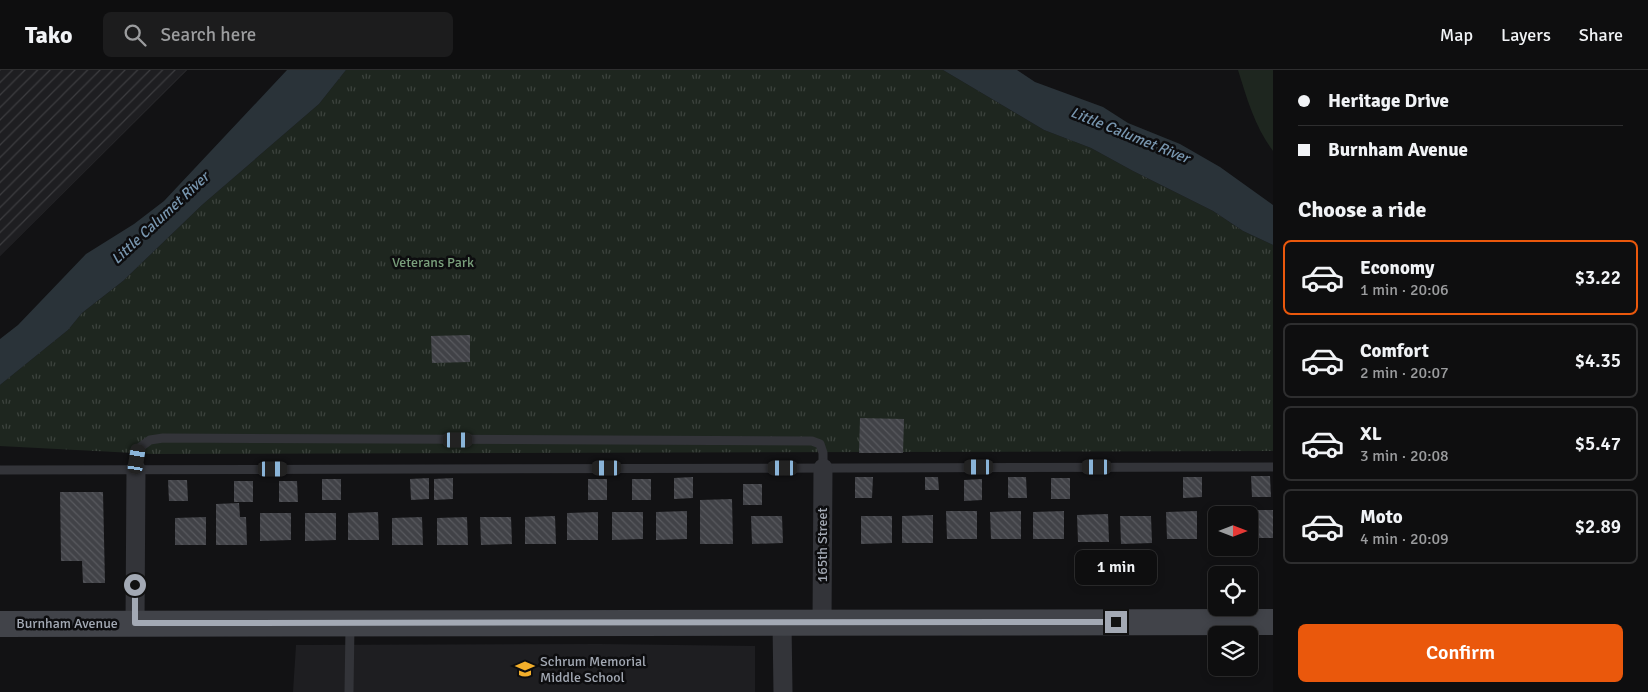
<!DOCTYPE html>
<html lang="en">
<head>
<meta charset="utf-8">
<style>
  body { margin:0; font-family:Signika,sans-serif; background:#1c1c1d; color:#f1f3f6; height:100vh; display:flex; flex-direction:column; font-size:19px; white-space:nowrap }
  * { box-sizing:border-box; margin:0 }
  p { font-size:16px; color:#9b9c9e }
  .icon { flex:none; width:28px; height:28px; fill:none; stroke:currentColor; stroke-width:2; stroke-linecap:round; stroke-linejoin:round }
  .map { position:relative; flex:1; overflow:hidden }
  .side { display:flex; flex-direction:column; background:#0e0e0f; width:375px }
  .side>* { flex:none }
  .top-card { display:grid; align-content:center; height:110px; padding:0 25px; background:#0e0e0f }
  .needle { width:32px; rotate:90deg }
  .buttons { position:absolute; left:1208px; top:436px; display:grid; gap:10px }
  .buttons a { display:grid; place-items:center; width:50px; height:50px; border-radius:8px; background:#0e0e0f; box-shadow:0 2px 8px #0003,0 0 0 1px #2e2e2f; font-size:25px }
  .end { position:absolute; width:22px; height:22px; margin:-11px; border:6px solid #a3a9b4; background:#111; box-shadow:0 0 0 2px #111 }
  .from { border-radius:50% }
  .bubble { position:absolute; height:35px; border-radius:8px; background:#0e0e0f; box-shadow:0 2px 8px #0003,0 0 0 1px #2e2e2f; font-size:16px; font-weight:600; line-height:35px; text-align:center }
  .car { position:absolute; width:15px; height:30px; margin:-15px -8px; border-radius:6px; box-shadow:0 0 4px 1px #0007; background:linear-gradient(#222 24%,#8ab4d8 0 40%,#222 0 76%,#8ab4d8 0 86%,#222 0) }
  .top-card b { display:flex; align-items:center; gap:18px; height:48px; font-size:19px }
  .top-card b+b { border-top:1px solid #2e2e2f }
  .top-card i { width:12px; height:12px; background:#f1f3f6 }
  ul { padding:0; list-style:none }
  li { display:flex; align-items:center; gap:15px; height:75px; margin:0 10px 8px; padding:0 15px; border:2px solid #2e2e2f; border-radius:8px }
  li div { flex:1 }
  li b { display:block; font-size:19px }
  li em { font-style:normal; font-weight:600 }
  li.active { border-color:#ea580c }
  li>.icon { width:45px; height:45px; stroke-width:1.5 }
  h2 { padding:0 25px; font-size:22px; line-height:60px }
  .button { display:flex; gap:10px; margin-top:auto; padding:10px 25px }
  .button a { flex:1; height:58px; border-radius:8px; background:#ea580c; color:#fff; font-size:20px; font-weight:600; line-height:58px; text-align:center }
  header { display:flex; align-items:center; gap:30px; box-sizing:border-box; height:70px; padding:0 25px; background:#0e0e0f; border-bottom:1px solid #2e2e2f }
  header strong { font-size:24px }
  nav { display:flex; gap:28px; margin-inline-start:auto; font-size:18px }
  .search { width:350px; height:45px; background:#1c1c1d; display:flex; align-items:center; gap:12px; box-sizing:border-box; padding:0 18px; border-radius:8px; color:#9b9c9e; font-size:19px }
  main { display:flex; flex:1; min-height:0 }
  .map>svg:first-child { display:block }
  .built { fill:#1e1e21 }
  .industrial { fill:url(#industrial-furrows) }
  .grass { fill:#1e261f }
  .park { fill:url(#park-tufts) }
  .water { fill:#2a3339 }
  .building { fill:url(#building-back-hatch) }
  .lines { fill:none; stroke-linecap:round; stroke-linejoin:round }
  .lane { stroke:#333439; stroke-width:9 }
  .street { stroke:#333439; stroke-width:19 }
  .secondary { stroke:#414349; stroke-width:26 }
  .route { stroke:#a3a9b4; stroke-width:6 }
  .labels { text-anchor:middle; stroke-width:5; stroke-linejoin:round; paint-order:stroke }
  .park-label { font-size:14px; fill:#7aa07c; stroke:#0d0d0f }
  .street-label { font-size:14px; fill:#a3a9b4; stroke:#0d0d0f }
  .poi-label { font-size:14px; fill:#a3a9b4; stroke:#0d0d0f; text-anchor:start }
  .water-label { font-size:15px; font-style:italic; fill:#7997b0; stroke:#0d0d0f }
</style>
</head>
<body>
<header>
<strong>Tako</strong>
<div class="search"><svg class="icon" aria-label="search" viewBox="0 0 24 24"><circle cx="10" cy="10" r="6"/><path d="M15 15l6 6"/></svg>Search here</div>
<nav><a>Map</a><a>Layers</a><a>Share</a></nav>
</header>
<main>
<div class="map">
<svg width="1273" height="622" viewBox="0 0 1273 622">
  <defs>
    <pattern id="industrial-furrows" width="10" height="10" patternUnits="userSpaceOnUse" patternTransform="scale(1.25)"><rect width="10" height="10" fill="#1e1e21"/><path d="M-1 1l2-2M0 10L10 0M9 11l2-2" fill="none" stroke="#3c3c3f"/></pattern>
    <pattern id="park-tufts" width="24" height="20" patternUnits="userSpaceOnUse" patternTransform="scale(1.25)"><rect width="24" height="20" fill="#1e261f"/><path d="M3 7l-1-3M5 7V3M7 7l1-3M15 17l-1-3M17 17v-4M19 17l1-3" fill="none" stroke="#3c433d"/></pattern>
    <pattern id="building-back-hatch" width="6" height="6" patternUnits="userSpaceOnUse" patternTransform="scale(1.25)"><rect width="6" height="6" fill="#414247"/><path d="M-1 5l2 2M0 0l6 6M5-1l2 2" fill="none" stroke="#595a5f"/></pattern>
  </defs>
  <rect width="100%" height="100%" fill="#121214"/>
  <!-- built -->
  <path class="built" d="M600 574 755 576V622H293L296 575Z"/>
  <!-- industrial -->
  <path class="industrial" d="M0 0H187L0 186Z"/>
  <!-- grass -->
  <path class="grass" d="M1238 0H1273V81C1255 57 1247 29 1238 0Z"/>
  <!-- park -->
  <path class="park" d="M346 0H943L1044 60 1091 78 1133 101 1213 141 1243 161 1273 175V381L153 384 0 376V315L68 260 82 243 123 211 202 135 319 34Z"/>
  <!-- water -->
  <path class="water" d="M287 0H346L319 34 202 135 123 211 82 243 68 260 0 315V269L18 255 86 184 134 154 164 131Z
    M943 0H1017L1035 12 1103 37 1128 53 1180 74 1220 97 1273 135V175L1243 161 1213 141 1133 101 1091 78 1044 60Z"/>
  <!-- building -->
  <path class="building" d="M470 265V292L432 293 431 266Z
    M860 348 904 349 903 383H859Z
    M1251 406H1270L1271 427H1252Z
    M693 407V428L674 429V408Z
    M855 407H873L872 428H855Z
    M925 407H938L939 420H925Z
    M1008 407H1026L1027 428H1008Z
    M1183 407H1202V427L1183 428Z
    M429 408V429L411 430 410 409Z
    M453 408V429L434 430V409Z
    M1051 408H1070V429H1051Z
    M322 409H341V430H322Z
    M588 409H607V430H588Z
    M632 409H651V430H632Z
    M982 409V430L964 431V410Z
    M168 410H187L188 431H169Z
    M234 411H253V432H234Z
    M279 411H297L298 432H279Z
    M743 414H762V435H743Z
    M60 422H103L105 513H83L82 491H61Z
    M732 429 733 474H700V430Z
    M239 433 240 447H246L247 475H216V434Z
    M1209 440H1240V445H1216V468H1210Z
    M1253 440H1273V468H1253Z
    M687 441V469L656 470V442Z
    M946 441H977V469H947Z
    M1021 441V469H991L990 442Z
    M1064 441V469H1033V442Z
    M1197 441V469H1167L1166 442Z
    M378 442 379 470H348V443Z
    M598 442V470H567V443Z
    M612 442H643V469L612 470Z
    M260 443H291V470L260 471Z
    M305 443H336V470L305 471Z
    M1108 444 1109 472H1078L1077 445Z
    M933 445V473H902V446Z
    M555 446 556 474H525V447Z
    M751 446H782L783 473 752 474Z
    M861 446H892V473L861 474Z
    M1120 446H1151L1152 473 1121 474Z
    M206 447V475H175V448Z
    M422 447 423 475H392V448Z
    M467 447 468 475H437V448Z
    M480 447H511L512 474 481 475Z"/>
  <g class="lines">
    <!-- lane -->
    <path class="lane" d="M136 399 139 378 150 370 163 368 812 371 820 374 823 383V398
      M0 400 1273 397
      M349 622 350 556"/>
    <!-- street -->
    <path class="street" d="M135 553 136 399
      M782 553 783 622
      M822 553 823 398"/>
    <!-- secondary -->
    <path class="secondary" d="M0 554 1273 552"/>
  </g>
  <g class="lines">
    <!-- route -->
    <path class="route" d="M135 515V553L1116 552"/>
  </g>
  <!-- icons -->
  <defs>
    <g id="school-bare" transform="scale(1.5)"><path d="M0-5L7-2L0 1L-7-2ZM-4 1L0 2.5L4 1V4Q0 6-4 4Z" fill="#f3af2b" stroke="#0d0d0f" stroke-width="2.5" paint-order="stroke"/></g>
  </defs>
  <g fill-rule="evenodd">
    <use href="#school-bare" x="525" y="599"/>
  </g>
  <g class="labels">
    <!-- park labels -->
    <g class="park-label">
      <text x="433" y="197">Veterans Park</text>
    </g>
    <!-- street labels -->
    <g class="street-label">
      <text transform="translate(822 475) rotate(-90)" y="5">165th Street</text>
      <text x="67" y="558">Burnham Avenue</text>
    </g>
    <!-- poi labels -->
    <g class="poi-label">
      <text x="540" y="596">Schrum Memorial<tspan x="540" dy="16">Middle School</tspan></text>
    </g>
    <!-- water labels -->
    <g class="water-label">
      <text transform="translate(1130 65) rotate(22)" y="5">Little Calumet River</text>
      <text transform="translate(160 148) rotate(-43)" y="5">Little Calumet River</text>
    </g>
  </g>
</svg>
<div class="buttons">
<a><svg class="needle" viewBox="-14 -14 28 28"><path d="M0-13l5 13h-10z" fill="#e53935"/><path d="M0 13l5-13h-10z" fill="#9b9c9e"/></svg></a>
<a><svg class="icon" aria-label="locate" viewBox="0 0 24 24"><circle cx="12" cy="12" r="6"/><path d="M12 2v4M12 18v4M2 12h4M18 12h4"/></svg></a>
<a><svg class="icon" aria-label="layers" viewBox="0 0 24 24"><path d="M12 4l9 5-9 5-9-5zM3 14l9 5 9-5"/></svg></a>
</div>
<i class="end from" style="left:135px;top:515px"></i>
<i class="end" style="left:1116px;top:552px"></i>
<div class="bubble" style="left:1075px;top:480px;width:82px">1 min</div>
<i class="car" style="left:458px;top:370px;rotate:90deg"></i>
<i class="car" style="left:137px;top:389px;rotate:9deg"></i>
<i class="car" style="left:979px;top:397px;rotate:270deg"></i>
<i class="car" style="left:1097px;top:397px;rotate:270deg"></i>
<i class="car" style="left:607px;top:398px;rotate:270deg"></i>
<i class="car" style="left:783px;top:398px;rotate:270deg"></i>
<i class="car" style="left:273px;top:399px;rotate:90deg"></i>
</div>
<section class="side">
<div class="top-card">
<b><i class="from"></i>Heritage Drive</b>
<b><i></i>Burnham Avenue</b>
</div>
<h2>Choose a ride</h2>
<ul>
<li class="active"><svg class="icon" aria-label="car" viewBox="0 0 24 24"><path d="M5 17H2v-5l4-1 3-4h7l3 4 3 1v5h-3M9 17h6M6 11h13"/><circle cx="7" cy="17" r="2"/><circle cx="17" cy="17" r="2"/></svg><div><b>Economy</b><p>1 min · 20:06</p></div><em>$3.22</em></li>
<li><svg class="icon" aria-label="car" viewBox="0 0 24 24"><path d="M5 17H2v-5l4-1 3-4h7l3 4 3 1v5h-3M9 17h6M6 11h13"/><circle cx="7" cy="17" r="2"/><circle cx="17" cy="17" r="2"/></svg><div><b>Comfort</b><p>2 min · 20:07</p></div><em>$4.35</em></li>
<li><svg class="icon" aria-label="car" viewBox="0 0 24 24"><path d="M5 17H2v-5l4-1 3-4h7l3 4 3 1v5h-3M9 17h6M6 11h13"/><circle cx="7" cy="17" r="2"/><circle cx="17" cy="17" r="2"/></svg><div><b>XL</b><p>3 min · 20:08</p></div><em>$5.47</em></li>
<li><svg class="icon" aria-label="car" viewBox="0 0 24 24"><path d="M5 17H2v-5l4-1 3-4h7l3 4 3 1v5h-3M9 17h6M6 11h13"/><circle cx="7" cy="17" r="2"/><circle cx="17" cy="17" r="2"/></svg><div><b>Moto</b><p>4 min · 20:09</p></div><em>$2.89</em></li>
</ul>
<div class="button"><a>Confirm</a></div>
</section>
</main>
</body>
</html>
